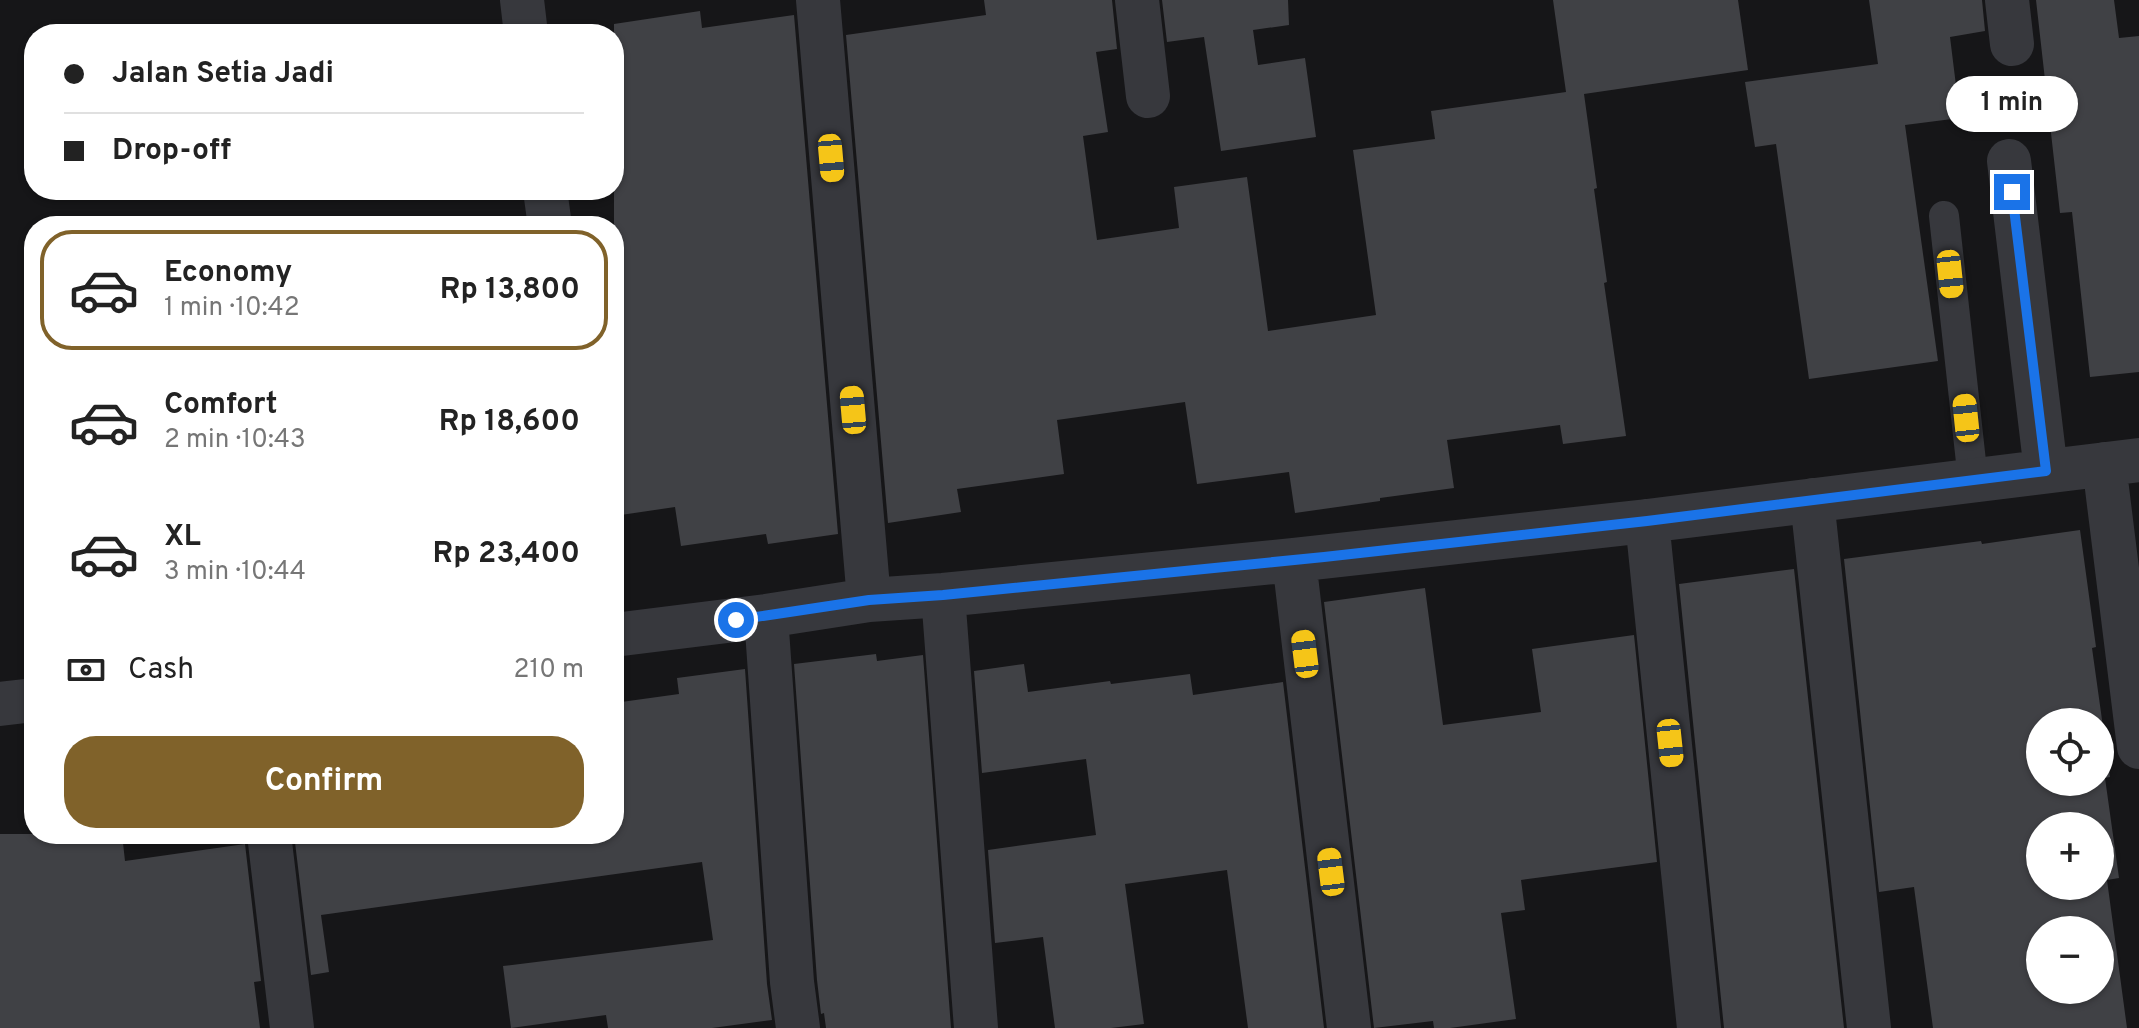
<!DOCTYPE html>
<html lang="en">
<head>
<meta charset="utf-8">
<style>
  body { margin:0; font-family:Overpass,sans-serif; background:#f2f2f2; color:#222; height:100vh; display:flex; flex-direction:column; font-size:30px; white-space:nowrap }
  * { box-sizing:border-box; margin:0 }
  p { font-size:26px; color:#767676 }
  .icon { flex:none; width:44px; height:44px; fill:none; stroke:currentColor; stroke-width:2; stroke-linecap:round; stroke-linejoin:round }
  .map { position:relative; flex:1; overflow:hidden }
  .panel { position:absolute; left:24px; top:216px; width:600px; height:628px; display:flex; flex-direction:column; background:#fff; border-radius:32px; box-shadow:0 2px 6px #0004 }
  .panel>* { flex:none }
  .hud { position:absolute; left:24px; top:24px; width:600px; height:176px; border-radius:32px; box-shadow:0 2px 6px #0004; display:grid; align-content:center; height:176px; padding:0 40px; background:#fff }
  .buttons { position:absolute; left:2026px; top:708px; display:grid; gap:16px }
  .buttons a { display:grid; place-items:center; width:88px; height:88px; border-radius:50%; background:#fff; box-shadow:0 2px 6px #0004; font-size:40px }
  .end { position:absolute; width:36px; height:36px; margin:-18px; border:10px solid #1a73e8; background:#fff; box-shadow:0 0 0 4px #fff }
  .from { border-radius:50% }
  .bubble { position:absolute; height:56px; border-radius:28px; background:#fff; box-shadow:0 2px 6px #0004; font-size:26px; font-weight:700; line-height:56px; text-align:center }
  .car { position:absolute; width:24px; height:48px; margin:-24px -12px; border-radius:10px; box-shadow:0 0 6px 2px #0007; background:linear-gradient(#f5c518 24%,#345 0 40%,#f5c518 0 76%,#345 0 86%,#f5c518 0) }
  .hud b { display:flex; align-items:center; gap:28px; height:76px; font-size:30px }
  .hud b+b { border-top:2px solid #e0e0e0 }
  .hud i { width:20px; height:20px; background:#222 }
  ul { padding:14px 0 0; list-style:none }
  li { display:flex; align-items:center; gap:24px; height:120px; margin:0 16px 12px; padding:0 24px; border:4px solid transparent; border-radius:32px }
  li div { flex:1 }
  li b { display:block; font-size:30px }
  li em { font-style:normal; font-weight:700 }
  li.selected { border-color:#80622a }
  li>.icon { width:72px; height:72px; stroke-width:1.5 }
  .pay { display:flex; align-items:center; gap:20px; height:88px; padding:0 40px; font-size:30px }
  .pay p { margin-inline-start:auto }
  .cta { display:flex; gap:16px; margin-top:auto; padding:16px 40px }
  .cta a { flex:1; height:92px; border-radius:32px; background:#80622a; color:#fff; font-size:32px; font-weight:700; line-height:92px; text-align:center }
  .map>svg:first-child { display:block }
  .building { fill:#404145; fill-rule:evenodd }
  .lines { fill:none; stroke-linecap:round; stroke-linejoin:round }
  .service { stroke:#37383d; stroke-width:30 }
  .minor { stroke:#37383d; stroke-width:44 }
  .route { stroke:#1a73e8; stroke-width:10 }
</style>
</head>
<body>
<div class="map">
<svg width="2139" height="1028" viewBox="0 0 2139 1028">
  <rect width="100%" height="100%" fill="#161618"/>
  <!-- building -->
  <path class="building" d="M984 0H1112L1117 49 1096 52 1108 132 1083 136 1097 240 1179 228 1174 187 1247 177 1268 331 1376 315 1353 150 1435 139 1431 111 1566 92 1553 0H1738L1748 70 1584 94 1597 188 1594 189 1607 282 1604 283 1626 436 1563 444 1560 425 1447 440 1454 488 1380 498V501L1295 513 1289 472 1197 484 1185 402 1057 420 1064 474 957 489 961 512 888 523 846 35 986 15Z
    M1162 0H1288L1289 25 1253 30 1258 65 1305 58 1316 137 1221 151 1204 37 1167 42Z
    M1869 0H1982L1985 31 1950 37 1960 118 1905 125 1938 361 1809 379 1776 144 1755 147 1745 82 1878 64Z
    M2036 0H2114L2119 38 2139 36V372L2090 377 2072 212 2060 213Z
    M700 11 702 28 794 15 838 534 768 544 766 534 681 546 675 507 614 516V24Z
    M2080 530 2096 647 2092 648 2110 777 2105 778 2119 878 2107 880 2127 1028H1933L1914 887 1879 892 1844 559 1981 541 1982 544ZM2040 722H2100V782H2040ZM2040 826H2100V886H2040ZM2040 930H2100V990H2040Z
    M1794 569 1844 1028H1724L1679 584Z
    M1425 588 1443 725 1541 712 1532 649 1634 635 1657 862 1521 880 1525 910 1501 913 1516 1019 1450 1028H1434L1433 1021 1374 1028 1324 602Z
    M876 654 877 661 923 655 951 1028H826L824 1013 821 1014 817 980 794 664Z
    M1024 664 1028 692 1110 681 1111 684 1190 674 1193 695 1283 682 1324 1028H1248L1227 870 1125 884 1144 1024 1111 1028H1055L1043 937 995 943 988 850 1096 835 1086 759 982 773 974 671Z
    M745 669 767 984 772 1020 712 1028H608L606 1015 511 1028 503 966 713 940 702 862 321 915 329 972 311 975 294 834H614V703L679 694 677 678Z
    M0 834H122L125 861 245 844 261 981 254 982 260 1028H0Z"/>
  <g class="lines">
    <!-- service -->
    <path class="service" d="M1944 216 1973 480"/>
    <!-- minor -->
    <path class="minor" d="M522 0 526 34
      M818 0 869 600
      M1137 0 1148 96
      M2007 0 2012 44
      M2009 161 2046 471
      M545 190 550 226
      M2104 464 2139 747
      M1812 500 1869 1028
      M1647 521 1699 1028
      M1294 560 1349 1028
      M943 595 976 1028
      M766 616 792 982 798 1028
      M614 635 766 616 869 600 943 595 1294 560 1647 521 2139 460
      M0 704 34 700
      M269 834 292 1028"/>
  </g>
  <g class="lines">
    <!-- route -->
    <path class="route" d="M736 620 869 600 943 595 1324 557 1647 521 2046 471 2012 192"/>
  </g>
</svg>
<div class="buttons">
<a><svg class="icon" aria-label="locate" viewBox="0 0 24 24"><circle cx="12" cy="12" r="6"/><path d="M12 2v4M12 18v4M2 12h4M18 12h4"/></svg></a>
<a>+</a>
<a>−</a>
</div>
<i class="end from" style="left:736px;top:620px"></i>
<i class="end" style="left:2012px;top:192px"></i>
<div class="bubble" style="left:1946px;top:76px;width:132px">1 min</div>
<i class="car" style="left:831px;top:158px;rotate:175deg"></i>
<i class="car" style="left:1950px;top:274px;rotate:174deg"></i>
<i class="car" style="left:853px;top:410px;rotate:355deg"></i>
<i class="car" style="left:1966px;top:418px;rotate:354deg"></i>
<i class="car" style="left:1305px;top:654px;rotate:353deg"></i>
<i class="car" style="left:1670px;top:743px;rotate:174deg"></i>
<i class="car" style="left:1331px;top:872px;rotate:353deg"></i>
<div class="hud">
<b><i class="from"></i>Jalan Setia Jadi</b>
<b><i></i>Drop-off</b>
</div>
<section class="panel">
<ul>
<li class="selected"><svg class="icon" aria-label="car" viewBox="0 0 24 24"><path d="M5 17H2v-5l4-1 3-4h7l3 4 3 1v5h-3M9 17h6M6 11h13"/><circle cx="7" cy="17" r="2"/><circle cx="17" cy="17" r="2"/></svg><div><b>Economy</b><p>1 min · 10:42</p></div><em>Rp 13,800</em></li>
<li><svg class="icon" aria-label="car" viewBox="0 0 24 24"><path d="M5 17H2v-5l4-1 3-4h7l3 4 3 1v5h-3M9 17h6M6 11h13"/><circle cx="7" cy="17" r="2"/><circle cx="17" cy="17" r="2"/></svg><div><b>Comfort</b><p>2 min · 10:43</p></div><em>Rp 18,600</em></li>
<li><svg class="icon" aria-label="car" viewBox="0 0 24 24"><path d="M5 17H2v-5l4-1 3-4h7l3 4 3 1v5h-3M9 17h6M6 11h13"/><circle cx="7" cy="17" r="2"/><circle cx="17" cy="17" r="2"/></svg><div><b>XL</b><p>3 min · 10:44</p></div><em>Rp 23,400</em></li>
</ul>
<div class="pay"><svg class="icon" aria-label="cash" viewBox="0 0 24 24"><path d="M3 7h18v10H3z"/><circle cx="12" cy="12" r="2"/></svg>Cash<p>210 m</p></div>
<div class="cta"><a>Confirm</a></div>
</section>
</div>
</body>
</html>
